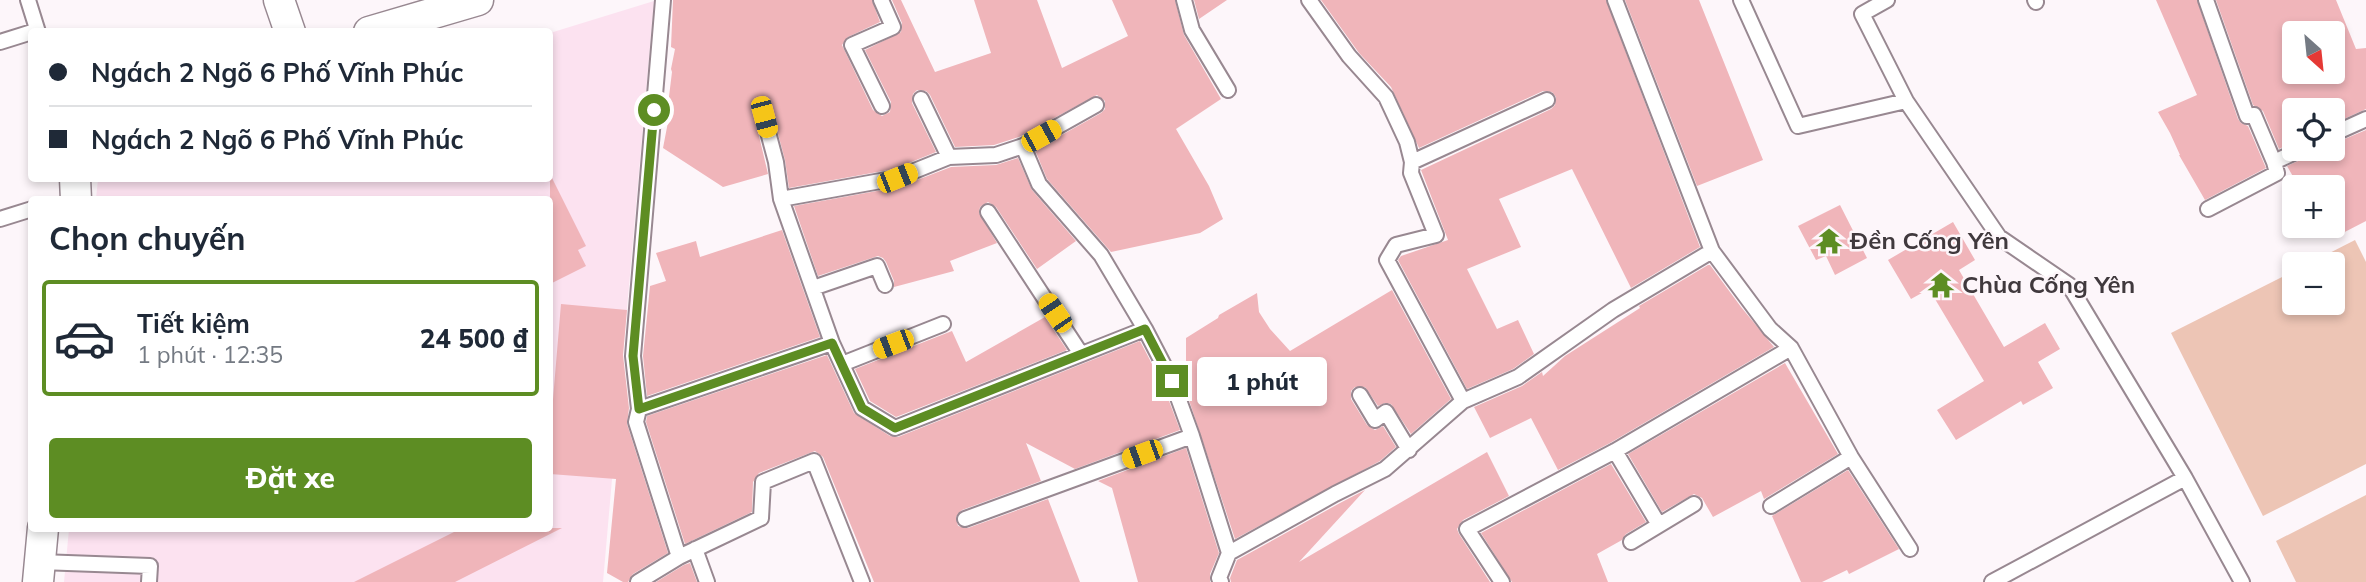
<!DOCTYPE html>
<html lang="vi">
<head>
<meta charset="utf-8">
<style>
  body { margin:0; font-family:Mulish,sans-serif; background:#f2f2f3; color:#1f2937; height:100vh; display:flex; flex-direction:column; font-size:26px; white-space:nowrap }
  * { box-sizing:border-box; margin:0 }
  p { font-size:23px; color:#747a83 }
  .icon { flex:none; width:38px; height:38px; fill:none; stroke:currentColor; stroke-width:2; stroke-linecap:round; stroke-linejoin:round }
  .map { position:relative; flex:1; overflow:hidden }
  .drawer { position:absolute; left:28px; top:196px; width:525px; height:336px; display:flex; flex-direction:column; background:#fff; border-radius:7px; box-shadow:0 4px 10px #0003 }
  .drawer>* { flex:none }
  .hud { position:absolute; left:28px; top:28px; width:525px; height:154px; border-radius:7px; box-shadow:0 4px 10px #0003; display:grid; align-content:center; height:154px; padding:0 21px; background:#fff }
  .needle { width:46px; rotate:153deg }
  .controls { position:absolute; left:2282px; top:21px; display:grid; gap:14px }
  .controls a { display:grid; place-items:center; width:63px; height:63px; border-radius:7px; background:#fff; box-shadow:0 4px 10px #0003; font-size:35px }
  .end { position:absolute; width:32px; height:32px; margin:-16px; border:9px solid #5d8d23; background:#fff; box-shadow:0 0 0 4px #fff }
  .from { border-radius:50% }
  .bubble { position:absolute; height:49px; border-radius:7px; background:#fff; box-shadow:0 4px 10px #0003; font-size:23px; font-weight:800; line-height:49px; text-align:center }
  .car { position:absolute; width:21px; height:42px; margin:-21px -10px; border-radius:9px; box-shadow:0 0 5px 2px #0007; background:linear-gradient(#f5c518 24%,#345 0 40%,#f5c518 0 76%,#345 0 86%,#f5c518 0) }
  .hud b { display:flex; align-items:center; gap:24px; height:66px; font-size:26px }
  .hud b+b { border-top:2px solid #e0e1e3 }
  .hud i { width:18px; height:18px; background:#1f2937 }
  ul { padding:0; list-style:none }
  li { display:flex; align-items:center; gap:21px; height:116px; margin:0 14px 10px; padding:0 7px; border:4px solid transparent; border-radius:7px }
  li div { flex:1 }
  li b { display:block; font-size:26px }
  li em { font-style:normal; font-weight:800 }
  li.on { border-color:#5d8d23 }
  li>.icon { width:63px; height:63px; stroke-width:1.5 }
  h2 { padding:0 21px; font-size:32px; line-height:84px }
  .button { display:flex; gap:14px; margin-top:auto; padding:14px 21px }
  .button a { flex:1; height:80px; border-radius:7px; background:#5d8d23; color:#fff; font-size:28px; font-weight:800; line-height:80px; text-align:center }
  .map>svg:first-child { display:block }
  .built { fill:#fce2f0 }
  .green { fill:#edc5b5 }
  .building { fill:#f0b5ba; fill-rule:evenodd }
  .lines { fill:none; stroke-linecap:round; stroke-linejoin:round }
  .lane-casing { stroke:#988891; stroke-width:18 }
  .street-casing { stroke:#988891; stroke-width:33 }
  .lane { stroke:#fff; stroke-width:14 }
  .street { stroke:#fff; stroke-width:30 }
  .route { stroke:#5d8d23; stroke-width:9 }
  .labels { text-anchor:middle; stroke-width:5; stroke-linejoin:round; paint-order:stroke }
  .poi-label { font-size:24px; font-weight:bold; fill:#40393d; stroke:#fdf6fa; text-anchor:start }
</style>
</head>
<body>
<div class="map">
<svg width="2366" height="582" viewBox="0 0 2366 582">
  <rect width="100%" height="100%" fill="#fdf6fa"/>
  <!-- built -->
  <path class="built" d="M654 1 603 582H64L69 529 550 528V200L96 199 98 179 550 178V33Z"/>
  <!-- green -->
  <path class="green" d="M2355 240 2366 262V464L2263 516 2171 333 2294 271V303H2333V264H2308Z
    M2366 495V582H2296L2276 541Z"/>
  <!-- building -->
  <path class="building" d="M673 0H872L880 22 848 37 842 45 873 110 882 116 890 112 891 102 865 50 901 32 902 23 892 0H901L935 72 991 53 974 0H1037L1062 68 1128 36 1112 0H1175L1184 35 1221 99 1176 129 1209 186 1223 219 1200 233 1111 252 1047 179 1035 150 1101 113 1105 109V101L1097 95 1019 137 994 145 955 147 930 95 926 91 917 90 913 94 912 103 936 152 894 169 789 188 785 160 773 115 770 110 762 108 757 111 755 119 768 174 723 187 663 148 668 122 666 121 672 72 671 69 675 49 671 47Z
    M1194 0H1227L1199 19Z
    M1321 0H1606L1700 247 1631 288 1572 169 1499 199 1521 247 1467 269 1497 329 1518 320 1534 354 1513 369 1467 389 1398 260 1401 256 1448 240 1421 170 1551 109 1555 105 1556 97 1552 92 1543 91 1419 148 1391 87 1359 53Z
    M1625 0H1699L1763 160 1697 186Z
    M2156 0H2197L2238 119 2241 123 2248 126 2266 168 2205 200 2179 155H2180L2170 133 2158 112 2197 95Z
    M2216 0H2336L2356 49 2366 48V109L2333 124V110H2294V142L2279 149 2263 111 2253 105ZM2294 33H2333V72H2294Z
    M2366 130V221L2337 236 2331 226H2333V187H2299L2287 166 2307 157 2311 149H2333V144Z
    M1018 158 1032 190 1076 241 1037 269 996 207 988 202 980 207 979 213 997 243 950 261 954 271 894 287V281L886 262 883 258 878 256 818 276 794 206 899 187 951 167 996 165Z
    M550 174 586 246 578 250 586 266 550 284Z
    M1840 205 1867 258 1835 275 1826 256 1816 260 1798 226Z
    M1953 222 1975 260 1959 270 2004 347 2045 323 2060 349 2038 362 2053 388 2023 405 2021 401 1956 440 1937 410 1984 381 1929 289 1911 299 1888 260Z
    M782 230 820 337 647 396 643 356 650 286 666 281 656 253 696 241 700 257Z
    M1708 265H1710L1741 307 1774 347 1610 443 1558 470 1531 418 1490 438 1474 407 1522 386 1542 372 1543 376 1565 356 1640 308 1639 306Z
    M1392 290 1451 399 1411 434 1391 404 1385 403 1378 406 1365 387H1355L1351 391V399L1367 425 1375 430 1383 426 1396 447 1380 461 1235 539 1186 391V338L1218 318 1219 315 1257 293 1259 312 1270 329 1290 351Z
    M561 304 627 310 623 355 629 408 627 424 668 553 633 574 628 582H623L607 573 616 479 550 474V435Z
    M1045 317 1067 350 896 417 870 401 855 369 952 331 966 362Z
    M1140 341 1163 385 1180 430 1075 469 1026 443 1041 481 962 510 956 517 958 526 968 528 1048 499 1080 582H874L823 457 815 451 759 473 753 482 752 512 685 544 646 422 647 416 827 355 854 413 890 436 898 437Z
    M1785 363 1838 454 1764 499 1761 491 1713 517 1702 498 1694 494 1662 512 1628 454Z
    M1186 448 1219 553 1210 574V582H1138L1112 488 1098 481Z
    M1487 452 1509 496 1463 520 1457 529 1459 534 1490 582H1231L1230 578 1237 560 1340 503 1365 490 1299 562Z
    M1611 464 1646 522 1626 534 1622 540 1597 554 1608 582H1512L1481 533Z
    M1848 470 1899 549 1849 574 1847 570 1822 582H1801L1772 516Z
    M462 528H562L455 582H354Z
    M690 563 697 582H656L684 565Z"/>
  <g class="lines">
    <!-- lane casing -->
    <g class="lane-casing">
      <path id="lane" d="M28 0 38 32
        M663 0 633 356 639 409 832 343 862 408 895 428 1145 329 1172 381 1192 436 1229 553
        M881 0 893 27 852 45 882 106
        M1184 0 1192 30 1228 90
        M1309 0 1349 56 1386 97 1407 142 1412 162
        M1615 0 1712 251 1770 329 1791 348 1851 457 1910 549
        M1741 0 1798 126 1906 101 1999 237 2069 285 2185 478
        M1887 0 1862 14 1906 101
        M2035 0 2036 2
        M2206 0 2247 116 2254 115 2274 162
        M0 42 32 32
        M921 99 949 157
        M764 117 776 162 781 199 832 343
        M2333 134 2366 119
        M1023 146 1039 184 1101 255 1145 329
        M781 199 897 178 949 157 996 155 1023 146 1096 105
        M2208 209 2277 173 2274 162 2302 149
        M988 212 1081 354
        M0 219 32 209
        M813 288 877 266 885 285
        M842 364 943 324
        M1360 395 1375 420 1386 412 1409 450
        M1463 401 1387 260 1396 245 1436 235 1411 173 1412 162 1547 100
        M1615 451 1659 525
        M1771 506 1851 457
        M965 519 1192 436
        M1631 542 1694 504
        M695 549 707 582
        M1229 553 1335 494 1385 469 1463 401 1518 377 1613 310 1712 251
        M679 557 761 518 763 482 814 461 862 582
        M40 562 150 566 149 582
        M638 582 679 557 636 422 639 409
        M1221 582 1219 578 1229 553
        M1502 582 1467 529 1615 451 1791 348
        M1992 582 2185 478 2242 582"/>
    </g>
    <!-- street casing -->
    <g class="street-casing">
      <path id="street" d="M279 0 290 32
        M369 32 478 0
        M75 178 76 200
        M38 582 43 528"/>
    </g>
    <!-- lane -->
    <use href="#lane" class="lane"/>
    <!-- street -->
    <use href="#street" class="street"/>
  </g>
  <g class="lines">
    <!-- route -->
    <path class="route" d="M654 110 633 356 639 409 832 343 862 408 895 428 1145 329 1172 381"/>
  </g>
  <!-- icons -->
  <defs>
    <g id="temple-bare" transform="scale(2.1)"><path d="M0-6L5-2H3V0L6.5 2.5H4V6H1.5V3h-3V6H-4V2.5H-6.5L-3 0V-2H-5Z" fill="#5d8d23" stroke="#fdf6fa" stroke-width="2.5" paint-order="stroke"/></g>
  </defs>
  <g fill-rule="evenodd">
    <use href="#temple-bare" x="1829" y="241"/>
    <use href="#temple-bare" x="1941" y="285"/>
  </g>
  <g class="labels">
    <!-- poi labels -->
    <g class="poi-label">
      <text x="1850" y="249">Đền Cống Yên</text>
      <text x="1962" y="293">Chùa Cống Yên</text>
    </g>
  </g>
</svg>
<div class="controls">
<a><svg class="needle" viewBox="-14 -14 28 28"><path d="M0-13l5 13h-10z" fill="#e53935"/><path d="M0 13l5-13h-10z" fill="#747a83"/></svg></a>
<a><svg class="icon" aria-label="locate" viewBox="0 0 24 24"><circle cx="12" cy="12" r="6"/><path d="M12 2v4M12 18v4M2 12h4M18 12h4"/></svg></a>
<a>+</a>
<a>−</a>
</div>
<i class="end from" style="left:654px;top:110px"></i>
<i class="end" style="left:1172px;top:381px"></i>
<div class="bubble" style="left:1197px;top:357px;width:130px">1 phút</div>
<i class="car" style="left:764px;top:117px;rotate:165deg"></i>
<i class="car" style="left:1041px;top:136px;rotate:61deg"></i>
<i class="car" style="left:897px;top:178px;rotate:68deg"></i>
<i class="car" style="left:1055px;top:313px;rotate:326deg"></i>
<i class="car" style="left:893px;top:344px;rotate:249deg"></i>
<i class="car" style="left:1142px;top:454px;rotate:250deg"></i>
<div class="hud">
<b><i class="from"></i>Ngách 2 Ngõ 6 Phố Vĩnh Phúc</b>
<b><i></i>Ngách 2 Ngõ 6 Phố Vĩnh Phúc</b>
</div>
<section class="drawer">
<h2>Chọn chuyến</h2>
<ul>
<li class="on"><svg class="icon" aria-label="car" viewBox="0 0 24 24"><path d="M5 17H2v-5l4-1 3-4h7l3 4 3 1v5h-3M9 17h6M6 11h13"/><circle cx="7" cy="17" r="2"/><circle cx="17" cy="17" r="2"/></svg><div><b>Tiết kiệm</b><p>1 phút · 12:35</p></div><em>24 500 ₫</em></li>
</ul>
<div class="button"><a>Đặt xe</a></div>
</section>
</div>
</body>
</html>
